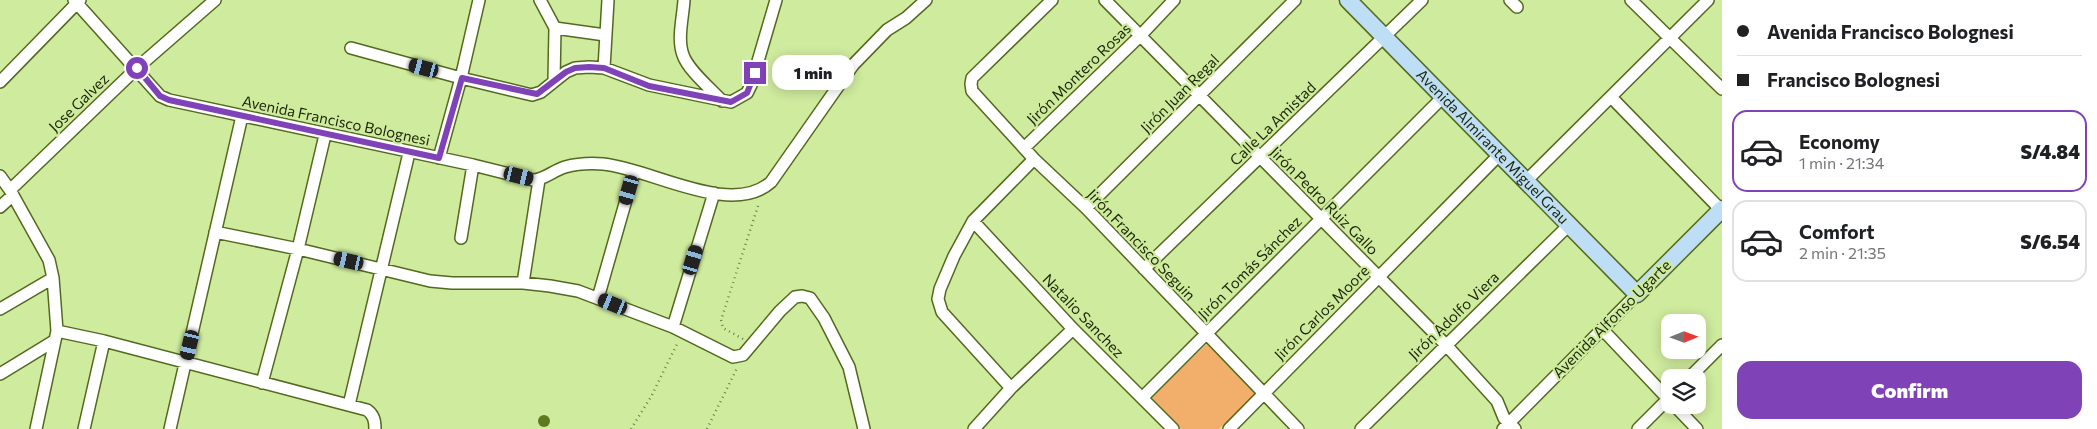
<!DOCTYPE html>
<html lang="en">
<head>
<meta charset="utf-8">
<style>
  body { margin:0; font-family:Commissioner,sans-serif; background:#f2f2f2; color:#202124; height:100vh; display:flex; flex-direction:column; font-size:19px; white-space:nowrap }
  * { box-sizing:border-box; margin:0 }
  p { font-size:16px; color:#757577 }
  .icon { flex:none; width:28px; height:28px; fill:none; stroke:currentColor; stroke-width:2; stroke-linecap:round; stroke-linejoin:round }
  .map { position:relative; flex:1; overflow:hidden }
  .drawer { display:flex; flex-direction:column; background:#fff; width:375px }
  .drawer>* { flex:none }
  .guide { display:grid; align-content:center; height:110px; padding:0 15px; background:#fff }
  .needle { width:32px; rotate:89deg }
  .tools { position:absolute; left:1661px; top:314px; display:grid; gap:10px }
  .tools a { display:grid; place-items:center; width:45px; height:45px; border-radius:10px; background:#fff; box-shadow:0 2px 12px #0003; font-size:25px }
  .end { position:absolute; width:22px; height:22px; margin:-11px; border:6px solid #7f42b7; background:#fff; box-shadow:0 0 0 2px #fff }
  .from { border-radius:50% }
  .bubble { position:absolute; height:35px; border-radius:15px; background:#fff; box-shadow:0 2px 12px #0003; font-size:16px; font-weight:800; line-height:35px; text-align:center }
  .car { position:absolute; width:15px; height:30px; margin:-15px -8px; border-radius:6px; box-shadow:0 0 4px 1px #0007; background:linear-gradient(#222 24%,#8ab4d8 0 40%,#222 0 76%,#8ab4d8 0 86%,#222 0) }
  .guide b { display:flex; align-items:center; gap:18px; height:48px; font-size:19px }
  .guide b+b { border-top:1px solid #e0e0e0 }
  .guide i { width:12px; height:12px; background:#202124 }
  ul { padding:0; list-style:none }
  li { display:flex; align-items:center; gap:15px; height:82px; margin:0 10px 8px; padding:0 5px; border:2px solid #e0e0e0; border-radius:15px }
  li div { flex:1 }
  li b { display:block; font-size:19px }
  li em { font-style:normal; font-weight:800 }
  li.current { border-color:#7f42b7 }
  li>.icon { width:45px; height:45px; stroke-width:1.5 }
  .primary-button { display:flex; gap:10px; margin-top:auto; padding:10px 15px }
  .primary-button a { flex:1; height:58px; border-radius:15px; background:#7f42b7; color:#fff; font-size:20px; font-weight:800; line-height:58px; text-align:center }
  main { display:flex; flex:1; min-height:0 }
  .map>svg:first-child { display:block }
  .green { fill:#f2ae6b }
  .building { fill:#5f791f }
  .lines { fill:none; stroke-linecap:round; stroke-linejoin:round }
  .street-casing { stroke:#53691e; stroke-width:14 }
  .secondary-casing { stroke:#53691e; stroke-width:19 }
  .path { stroke:#6d804c; stroke-width:2.5; stroke-dasharray:1 4; stroke-linecap:butt }
  .street { stroke:#fff; stroke-width:11 }
  .secondary { stroke:#bddef5; stroke-width:16 }
  .route { stroke:#7f42b7; stroke-width:6 }
  .labels { text-anchor:middle; stroke-width:4.5; stroke-linejoin:round; paint-order:stroke }
  .street-label { font-size:15px; fill:#1c2607; stroke:#cfeb9e }
</style>
</head>
<body>
<main>
<div class="map">
<svg width="1722" height="429" viewBox="0 0 1722 429">
  <rect width="100%" height="100%" fill="#cfeb9e"/>
  <!-- green -->
  <path class="green" d="M1207 344 1255 394 1219 429H1181L1151 397Z"/>
  <!-- building -->
  <path class="building" d="M538 421a6 6 0 1 1 12 0a6 6 0 1 1-12 0Z"/>
  <g class="lines">
    <!-- street casing -->
    <g class="street-casing">
      <path id="street" d="M74 0 160 96 169 100 473 165 533 180C544 180 554 170 565 167 576 164 591 163 603 164 650 168 731 218 771 182L853 65 887 30 906 18 926 0
        M540 0 555 28 554 80
        M684 0C683 17 677 39 683 55 688 70 711 89 722 101
        M1052 0 972 78 971 84 972 91 1034 159 1086 208 1298 429
        M1105 0 1446 345 1497 401 1504 418 1515 429
        M1510 0 1517 7
        M1631 0 1722 89
        M555 28 605 35
        M351 48 461 78 532 95 541 92 566 72 575 68 589 67 604 68 649 85 731 102 747 93 751 85 776 0
        M604 68 608 0
        M0 82 80 0
        M1611 97 1722 211
        M1024 148 1140 36 1174 0
        M439 158 461 78 479 0
        M0 176 10 190 49 260 53 278 57 331 36 429
        M1526 181 1708 0
        M10 190 137 68 215 0
        M0 207 13 195
        M1086 208 1295 0
        M973 221 1073 329 1173 429
        M215 232 298 249 430 281 452 283H523L550 286 578 291 673 327 733 357 743 355 780 311 795 297 802 296 810 298 824 318 849 367 864 429
        M461 238 473 165
        M1144 269 1422 0
        M523 283 539 180
        M598 298 634 172
        M0 309 53 278
        M673 327 714 193
        M1602 329 1670 401
        M57 331 104 341 367 410C374 415 375 421 375 429
        M0 374 54 341
        M1689 378 1722 345
        M262 383 298 249 325 135
        M1011 388 942 312 938 299 940 289 954 256 973 221 1034 159
        M1142 398 1443 97
        M349 405 409 153
        M1674 405 1697 429
        M84 429 104 341
        M170 429 242 116
        M974 429 1011 388 1073 329
        M1229 429 1500 154
        M1361 429 1569 225
        M1503 429 1637 294
        M1638 429 1670 397"/>
    </g>
    <!-- secondary casing -->
    <g class="secondary-casing">
      <g id="secondary">
        <path id="s1" d="M1348 0 1637 294 1722 209"/>
      </g>
    </g>
    <!-- path -->
    <path class="path" d="M743 339 723 328 721 320 759 203
      M631 429 652 395 678 342
      M707 429 737 368"/>
    <!-- street -->
    <use href="#street" class="street"/>
    <!-- secondary -->
    <use href="#secondary" class="secondary"/>
  </g>
  <g class="lines">
    <!-- route -->
    <path class="route" d="M137 68 160 96 169 100 439 158 462 78 537 94 566 72 575 68 589 67 604 68 649 86 731 102 747 93 755 73"/>
  </g>
  <g class="labels">
    <!-- street labels -->
    <g class="street-label">
      <text transform="translate(1079 74) rotate(-44)" y="5">Jirón Montero Rosas</text>
      <text transform="translate(1180 94) rotate(-45)" y="5">Jirón Juan Regal</text>
      <text transform="translate(79 103) rotate(-44)" y="5">Jose Galvez</text>
      <text transform="translate(336 121) rotate(12)" y="5">Avenida Francisco Bolognesi</text>
      <text transform="translate(1273 124) rotate(-44)" y="5">Calle La Amistad</text>
      <text dy="5" stroke="none"><textPath href="#s1" startOffset="206">Avenida Almirante Miguel Grau</textPath></text>
      <text transform="translate(1324 201) rotate(45)" y="5">Jirón Pedro Ruiz Gallo</text>
      <text transform="translate(1141 245) rotate(46)" y="5">Jirón Francisco Seguin</text>
      <text transform="translate(1250 268) rotate(-45)" y="5">Jirón Tomás Sánchez</text>
      <text transform="translate(1322 313) rotate(-45)" y="5">Jirón Carlos Moore</text>
      <text transform="translate(1083 316) rotate(46)" y="5">Natalio Sanchez</text>
      <text transform="translate(1454 316) rotate(-44)" y="5">Jirón Adolfo Viera</text>
      <text transform="translate(1612 319) rotate(-45)" y="5">Avenida Alfonso Ugarte</text>
    </g>
  </g>
</svg>
<div class="tools">
<a><svg class="needle" viewBox="-14 -14 28 28"><path d="M0-13l5 13h-10z" fill="#e53935"/><path d="M0 13l5-13h-10z" fill="#757577"/></svg></a>
<a><svg class="icon" aria-label="layers" viewBox="0 0 24 24"><path d="M12 4l9 5-9 5-9-5zM3 14l9 5 9-5"/></svg></a>
</div>
<i class="end from" style="left:137px;top:68px"></i>
<i class="end" style="left:755px;top:73px"></i>
<div class="bubble" style="left:772px;top:55px;width:82px">1 min</div>
<i class="car" style="left:424px;top:68px;rotate:285deg"></i>
<i class="car" style="left:519px;top:176px;rotate:104deg"></i>
<i class="car" style="left:629px;top:190px;rotate:196deg"></i>
<i class="car" style="left:693px;top:260px;rotate:17deg"></i>
<i class="car" style="left:349px;top:261px;rotate:283deg"></i>
<i class="car" style="left:613px;top:304px;rotate:292deg"></i>
<i class="car" style="left:190px;top:345px;rotate:193deg"></i>
</div>
<section class="drawer">
<div class="guide">
<b><i class="from"></i>Avenida Francisco Bolognesi</b>
<b><i></i>Francisco Bolognesi</b>
</div>
<ul>
<li class="current"><svg class="icon" aria-label="car" viewBox="0 0 24 24"><path d="M5 17H2v-5l4-1 3-4h7l3 4 3 1v5h-3M9 17h6M6 11h13"/><circle cx="7" cy="17" r="2"/><circle cx="17" cy="17" r="2"/></svg><div><b>Economy</b><p>1 min · 21:34</p></div><em>S/4.84</em></li>
<li><svg class="icon" aria-label="car" viewBox="0 0 24 24"><path d="M5 17H2v-5l4-1 3-4h7l3 4 3 1v5h-3M9 17h6M6 11h13"/><circle cx="7" cy="17" r="2"/><circle cx="17" cy="17" r="2"/></svg><div><b>Comfort</b><p>2 min · 21:35</p></div><em>S/6.54</em></li>
</ul>
<div class="primary-button"><a>Confirm</a></div>
</section>
</main>
</body>
</html>
